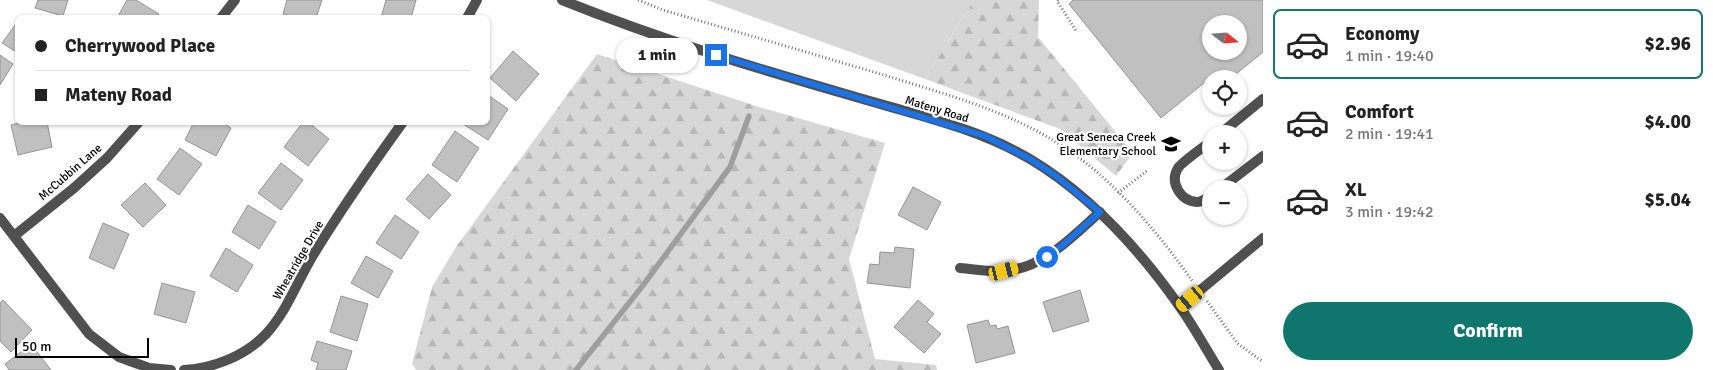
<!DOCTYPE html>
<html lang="en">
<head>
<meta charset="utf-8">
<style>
  body { margin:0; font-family:Signika,sans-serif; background:#f2f2f2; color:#222; height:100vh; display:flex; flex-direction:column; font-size:19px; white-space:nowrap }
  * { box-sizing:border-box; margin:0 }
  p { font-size:16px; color:#767676 }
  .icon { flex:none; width:28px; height:28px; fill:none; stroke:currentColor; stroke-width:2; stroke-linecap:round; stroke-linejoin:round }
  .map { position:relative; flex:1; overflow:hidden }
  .panel { display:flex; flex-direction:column; background:#fff; width:450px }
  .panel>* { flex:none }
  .top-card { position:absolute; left:15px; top:15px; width:475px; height:110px; border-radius:8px; box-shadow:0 1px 4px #0004; display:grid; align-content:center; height:110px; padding:0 20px; background:#fff }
  .needle { width:32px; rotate:107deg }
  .controls { position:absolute; left:1202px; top:15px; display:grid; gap:10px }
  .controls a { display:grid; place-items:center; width:45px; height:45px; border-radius:50%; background:#fff; box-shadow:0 1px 4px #0004; font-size:25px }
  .scale { position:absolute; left:15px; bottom:12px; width:134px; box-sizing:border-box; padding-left:5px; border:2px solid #000; border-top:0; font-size:14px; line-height:18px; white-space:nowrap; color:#000; -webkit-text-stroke:4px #fff; paint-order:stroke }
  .end { position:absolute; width:22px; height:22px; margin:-11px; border:6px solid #1a73e8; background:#fff; box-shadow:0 0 0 2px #fff }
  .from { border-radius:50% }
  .bubble { position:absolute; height:35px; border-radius:18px; background:#fff; box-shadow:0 1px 4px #0004; font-size:16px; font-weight:700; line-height:35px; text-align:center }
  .car { position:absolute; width:15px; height:30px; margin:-15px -8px; border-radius:6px; box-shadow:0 0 4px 1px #0007; background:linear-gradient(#f5c518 24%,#345 0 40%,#f5c518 0 76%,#345 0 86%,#f5c518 0) }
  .top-card b { display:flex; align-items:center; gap:18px; height:48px; font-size:19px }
  .top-card b+b { border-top:1px solid #e0e0e0 }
  .top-card i { width:12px; height:12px; background:#222 }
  ul { padding:9px 0 0; list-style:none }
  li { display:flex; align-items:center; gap:15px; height:70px; margin:0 10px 8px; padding:0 10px; border:2px solid transparent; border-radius:8px }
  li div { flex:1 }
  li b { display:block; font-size:19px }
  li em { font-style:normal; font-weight:700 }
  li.current { border-color:#0f766e }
  li>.icon { width:45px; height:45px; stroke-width:1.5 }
  .action { display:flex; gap:10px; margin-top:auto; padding:10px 20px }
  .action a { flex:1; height:58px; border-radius:30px; background:#0f766e; color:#fff; font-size:20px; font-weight:700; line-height:58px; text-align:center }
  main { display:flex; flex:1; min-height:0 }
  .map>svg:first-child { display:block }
  .green { fill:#d7d7d7 }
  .forest { fill:url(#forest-firs) }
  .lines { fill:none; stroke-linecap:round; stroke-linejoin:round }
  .stream { stroke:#9e9e9e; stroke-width:5.5 }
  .building { fill:#c0c0c0; stroke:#949494; fill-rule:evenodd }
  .path { stroke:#727272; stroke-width:3; stroke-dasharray:1 2.5; stroke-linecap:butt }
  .service { stroke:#505050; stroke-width:10 }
  .minor { stroke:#505050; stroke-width:10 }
  .tertiary { stroke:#505050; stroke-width:10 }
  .route { stroke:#1a73e8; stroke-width:6 }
  .labels { text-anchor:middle; stroke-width:4.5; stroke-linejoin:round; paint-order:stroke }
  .street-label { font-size:12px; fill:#000; stroke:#fff }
  .poi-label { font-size:12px; fill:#000; stroke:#fff; text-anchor:end }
</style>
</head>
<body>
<main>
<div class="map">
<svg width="1263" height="370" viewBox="0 0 1263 370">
  <defs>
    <pattern id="forest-firs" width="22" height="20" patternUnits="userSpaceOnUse" patternTransform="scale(1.25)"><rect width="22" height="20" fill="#d7d7d7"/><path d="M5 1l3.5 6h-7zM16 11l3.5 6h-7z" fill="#b7b7b7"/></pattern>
  </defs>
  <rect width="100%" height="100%" fill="#fff"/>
  <!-- green -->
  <path class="green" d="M707 0H974L925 79Z"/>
  <!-- forest -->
  <path class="forest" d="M974 0H1039L1038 37 1133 153 1116 176 1060 129 925 79Z
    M597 54 759 107 885 143 849 259 875 359 936 365 937 370H416L412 364 432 287 456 247Z"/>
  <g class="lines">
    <!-- stream -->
    <path class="stream" d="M576 370 644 284 730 167 749 116"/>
  </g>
  <!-- building -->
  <path class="building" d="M38 0H68L63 16 35 8Z
    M127 0H136L159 14 156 18H117Z
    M287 0H322L316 18H295L283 14Z
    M386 0H416L411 18H381Z
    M1073 0H1263V52L1230 79 1211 80 1210 78 1161 118 1069 4ZM1211 24H1239V51H1211Z
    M18 21V53L2 43Z
    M513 51 539 74 516 101 490 78Z
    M0 55 13 64 0 85Z
    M488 95 508 109 488 140 463 124 464 122H488Z
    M23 122H47L52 147 18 155 11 125Z
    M194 122H221L231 128 216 156 185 140Z
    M303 122H308L329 139 308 166 284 147Z
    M455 131 479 148 457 182 432 165Z
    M180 148 202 164 179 195 157 179Z
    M281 163 303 180 281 210 258 193Z
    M428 174 451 195 429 219 406 199Z
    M145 183 166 205 143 227 121 205Z
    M913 187 941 202 927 230 898 215Z
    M248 205 276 222 259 249 232 232Z
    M395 215 419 232 401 259 376 243Z
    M103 223 129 234 114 269 89 258Z
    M895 247 914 249 910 288 867 283 870 264 879 265 880 252 894 253Z
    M226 248 253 265 237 292 210 276Z
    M366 256 393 271 378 298 351 283Z
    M162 283 195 292 186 323 154 314Z
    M1080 290 1089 321 1053 332 1043 302Z
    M341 296 368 304 357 341 330 332Z
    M3 300 32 330 11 352 0 341V303Z
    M918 300 934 314 927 322 941 334 924 353 894 327Z
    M988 320 990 326 996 325 997 329 1008 326 1015 353 976 363 967 325Z
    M317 341 352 351 346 370H316L318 363 311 360Z
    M31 344 51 370H9L5 364Z"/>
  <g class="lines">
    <!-- path -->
    <path class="path" d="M638 0 663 10C738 32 813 54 887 76 945 94 1008 111 1059 144 1112 177 1157 231 1193 282
      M1058 0 1057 1 1077 32
      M1118 193 1148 170
      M1207 301 1237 343 1263 362"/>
    <!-- service -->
    <path class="service" d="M1220 134 1263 99
      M1211 141C1204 147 1182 162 1178 168 1169 183 1181 201 1197 202 1202 202 1207 198 1211 196
      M1220 189 1263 156"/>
    <!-- minor -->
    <path class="minor" d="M221 18 235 0
      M467 18 477 0
      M0 218 89 334 119 357 149 368 171 370
      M14 236 74 188 107 158 139 122
      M960 268C974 269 989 272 1003 271 1043 269 1072 237 1100 212
      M184 370C214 368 245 356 266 334 288 310 298 279 315 252 342 208 372 165 403 122"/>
    <!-- tertiary -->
    <path class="tertiary" d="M562 0C656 38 752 67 849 95 909 113 976 127 1030 159 1090 195 1140 250 1180 307 1194 327 1206 349 1219 370
      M1180 307 1263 238"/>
  </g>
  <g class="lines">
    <!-- route -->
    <path class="route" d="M716 55 985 136 1030 159 1056 176 1100 212 1063 245 1047 257"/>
  </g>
  <!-- icons -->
  <defs>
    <g id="school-bare" transform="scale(1.5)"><path d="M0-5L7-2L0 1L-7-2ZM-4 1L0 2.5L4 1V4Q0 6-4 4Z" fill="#000" stroke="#fff" stroke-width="2.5" paint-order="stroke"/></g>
  </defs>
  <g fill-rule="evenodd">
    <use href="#school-bare" x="1171" y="144"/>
  </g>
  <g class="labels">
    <!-- street labels -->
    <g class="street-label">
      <text transform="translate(937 109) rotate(17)" y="4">Mateny Road</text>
      <text transform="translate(70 172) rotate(-41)" y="4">McCubbin Lane</text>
      <text transform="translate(298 260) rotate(-60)" y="4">Wheatridge Drive</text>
    </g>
    <!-- poi labels -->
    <g class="poi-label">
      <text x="1156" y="141">Great Seneca Creek<tspan x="1156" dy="14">Elementary School</tspan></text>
    </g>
  </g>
</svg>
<div class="controls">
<a><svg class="needle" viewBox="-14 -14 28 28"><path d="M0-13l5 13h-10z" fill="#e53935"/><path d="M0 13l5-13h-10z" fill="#767676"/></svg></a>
<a><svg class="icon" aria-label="locate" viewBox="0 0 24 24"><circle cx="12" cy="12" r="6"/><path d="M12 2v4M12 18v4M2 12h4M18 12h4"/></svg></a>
<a>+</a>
<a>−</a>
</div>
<div class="scale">50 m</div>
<i class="end from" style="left:1047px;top:257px"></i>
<i class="end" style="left:716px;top:55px"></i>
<div class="bubble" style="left:616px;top:38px;width:82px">1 min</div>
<i class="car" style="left:1004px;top:271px;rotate:76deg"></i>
<i class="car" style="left:1190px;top:299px;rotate:230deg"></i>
<div class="top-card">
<b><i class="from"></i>Cherrywood Place</b>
<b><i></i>Mateny Road</b>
</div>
</div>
<section class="panel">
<ul>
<li class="current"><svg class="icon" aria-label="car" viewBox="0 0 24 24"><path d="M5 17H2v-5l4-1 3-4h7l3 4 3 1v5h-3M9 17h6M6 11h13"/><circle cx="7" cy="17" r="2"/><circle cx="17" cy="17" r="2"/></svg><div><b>Economy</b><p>1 min · 19:40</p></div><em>$2.96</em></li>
<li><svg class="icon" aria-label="car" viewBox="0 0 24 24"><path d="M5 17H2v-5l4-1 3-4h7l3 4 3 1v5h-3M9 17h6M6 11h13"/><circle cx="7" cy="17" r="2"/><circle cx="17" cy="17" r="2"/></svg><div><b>Comfort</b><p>2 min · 19:41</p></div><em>$4.00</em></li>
<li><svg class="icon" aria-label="car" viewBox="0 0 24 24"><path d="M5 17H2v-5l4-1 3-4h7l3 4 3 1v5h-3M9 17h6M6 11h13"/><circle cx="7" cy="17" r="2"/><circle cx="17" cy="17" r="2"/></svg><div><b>XL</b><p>3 min · 19:42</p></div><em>$5.04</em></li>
</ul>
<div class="action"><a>Confirm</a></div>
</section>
</main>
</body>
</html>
